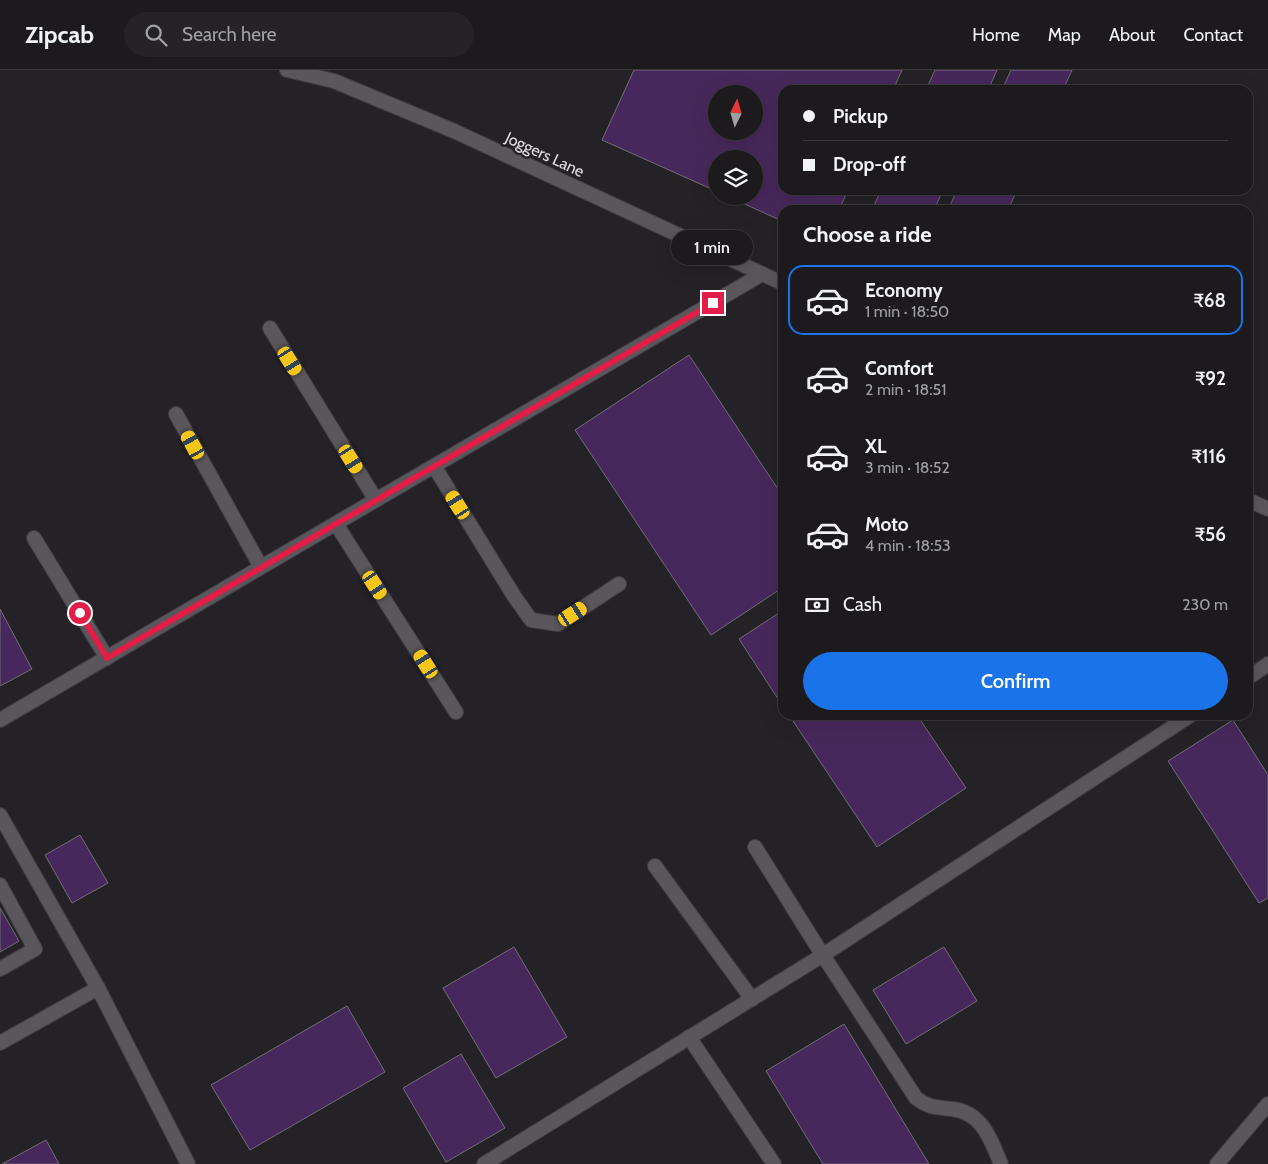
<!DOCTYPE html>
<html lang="en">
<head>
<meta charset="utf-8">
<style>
  body { margin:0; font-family:Cabin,sans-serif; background:#252326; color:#f1f3f6; height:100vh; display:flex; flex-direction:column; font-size:19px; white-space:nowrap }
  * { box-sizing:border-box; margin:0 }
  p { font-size:16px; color:#a0a1a4 }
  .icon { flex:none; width:28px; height:28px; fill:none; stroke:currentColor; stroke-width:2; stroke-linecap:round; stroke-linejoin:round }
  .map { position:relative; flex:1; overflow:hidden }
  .sheet { position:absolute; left:778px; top:135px; width:475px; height:515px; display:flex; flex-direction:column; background:#1c1a1d; border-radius:15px; box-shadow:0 5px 20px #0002,0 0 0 1px #3a383b }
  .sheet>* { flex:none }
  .hud { position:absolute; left:778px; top:15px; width:475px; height:110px; border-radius:15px; box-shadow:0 5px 20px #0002,0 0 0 1px #3a383b; display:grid; align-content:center; height:110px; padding:0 25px; background:#1c1a1d }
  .needle { width:32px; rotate:5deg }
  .controls { position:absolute; left:708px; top:15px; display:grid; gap:10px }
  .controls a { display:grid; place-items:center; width:55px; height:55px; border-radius:50%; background:#1c1a1d; box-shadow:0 5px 20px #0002,0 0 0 1px #3a383b; font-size:25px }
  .end { position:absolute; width:22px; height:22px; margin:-11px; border:6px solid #e11d48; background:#fff; box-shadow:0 0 0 2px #fff }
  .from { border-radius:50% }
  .bubble { position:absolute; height:35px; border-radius:18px; background:#1c1a1d; box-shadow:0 5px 20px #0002,0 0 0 1px #3a383b; font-size:16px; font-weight:600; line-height:35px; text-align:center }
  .car { position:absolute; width:15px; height:30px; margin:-15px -8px; border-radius:6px; box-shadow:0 0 4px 1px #0007; background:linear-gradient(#f5c518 24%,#345 0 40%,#f5c518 0 76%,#345 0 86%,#f5c518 0) }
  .hud b { display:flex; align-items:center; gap:18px; height:48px; font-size:19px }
  .hud b+b { border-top:1px solid #3a383b }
  .hud i { width:12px; height:12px; background:#f1f3f6 }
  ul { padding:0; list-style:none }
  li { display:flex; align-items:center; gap:15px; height:70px; margin:0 10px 8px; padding:0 15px; border:2px solid transparent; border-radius:15px }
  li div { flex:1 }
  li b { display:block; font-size:19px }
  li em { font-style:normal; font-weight:600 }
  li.current { border-color:#1a73e8 }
  li>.icon { width:45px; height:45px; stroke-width:1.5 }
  h2 { padding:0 25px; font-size:22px; line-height:60px }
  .pay { display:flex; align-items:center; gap:12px; height:55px; padding:0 25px; font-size:19px }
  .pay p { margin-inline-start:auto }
  .cta { display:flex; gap:10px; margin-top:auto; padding:10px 25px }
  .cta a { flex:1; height:58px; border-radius:30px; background:#1a73e8; color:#fff; font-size:20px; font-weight:600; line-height:58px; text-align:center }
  header { display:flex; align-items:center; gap:30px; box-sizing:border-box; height:70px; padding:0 25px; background:#1c1a1d; border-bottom:1px solid #3a383b }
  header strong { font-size:24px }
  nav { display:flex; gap:28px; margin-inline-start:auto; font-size:18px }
  .search { width:350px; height:45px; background:#252326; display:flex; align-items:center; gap:12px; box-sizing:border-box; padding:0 18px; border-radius:28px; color:#a0a1a4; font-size:19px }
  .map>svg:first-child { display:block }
  .building { fill:#47285c; stroke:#726e75; fill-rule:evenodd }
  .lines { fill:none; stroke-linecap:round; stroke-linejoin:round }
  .service-casing { stroke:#413e42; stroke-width:16 }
  .minor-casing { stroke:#413e42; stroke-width:16 }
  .tertiary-casing { stroke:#413e42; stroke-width:16 }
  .service { stroke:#59565c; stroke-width:14 }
  .minor { stroke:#59565c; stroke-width:14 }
  .tertiary { stroke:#59565c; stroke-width:14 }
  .route { stroke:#e11d48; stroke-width:6 }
  .labels { text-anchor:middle; stroke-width:5; stroke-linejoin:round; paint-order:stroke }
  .street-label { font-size:16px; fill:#e1dfe2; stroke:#252227 }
</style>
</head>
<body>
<header>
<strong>Zipcab</strong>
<div class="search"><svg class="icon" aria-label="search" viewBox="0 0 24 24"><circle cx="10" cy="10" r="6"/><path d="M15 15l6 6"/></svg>Search here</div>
<nav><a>Home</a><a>Map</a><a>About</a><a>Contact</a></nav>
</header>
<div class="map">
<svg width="1268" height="1094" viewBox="0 0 1268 1094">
  <rect width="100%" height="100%" fill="#252227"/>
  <!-- building -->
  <path class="building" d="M634 0H902L893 20H782V120H848L839 140H782V151L727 126H754V89H716V121L602 70ZM716 24H754V61H716Z
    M935 0H997L988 20H926Z
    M1011 0H1072L1063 20H1002Z
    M881 120H943L934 140H872Z
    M957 120H1017L1008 140H948Z
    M689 285 782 425V518L711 565 575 360Z
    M0 539 32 599 0 616Z
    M782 541V635L739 569Z
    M789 645H917L966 718 877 777Z
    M1233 650 1268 705V828L1259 833 1168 691Z
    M80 765 108 813 72 833 45 785Z
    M0 838 19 871 0 882Z
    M514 877 567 967 496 1008 443 918Z
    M944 877 977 931 906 974 873 920Z
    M347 936 385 1002 250 1080 211 1015Z
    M844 954 929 1094H823L766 1001Z
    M461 984 505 1058 446 1092 403 1018Z
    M46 1070 59 1094H2Z"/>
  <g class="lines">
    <!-- service casing -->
    <g class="service-casing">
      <path id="service" d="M270 258 376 430
        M176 344 261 497
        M434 396 514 526 531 550 558 554 619 514
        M336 454 456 642
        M34 468 107 588
        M755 777 815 873 916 1028C929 1038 936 1037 952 1039 982 1042 991 1070 1001 1094
        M655 796 752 929
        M689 967 774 1094
        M1217 1094 1268 1034"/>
    </g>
    <!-- minor casing -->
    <g class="minor-casing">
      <path id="minor" d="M0 650 762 204
        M0 745 98 918
        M0 815 35 879 0 899"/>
    </g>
    <!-- tertiary casing -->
    <g class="tertiary-casing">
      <path id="tertiary" d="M287 0 334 11 454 61 782 213
        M1248 430 1268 439
        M1248 608 1268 594
        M0 973 98 918 188 1094
        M484 1094 823 885 1191 645"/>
    </g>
    <!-- service -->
    <use href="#service" class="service"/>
    <!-- minor -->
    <use href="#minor" class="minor"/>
    <!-- tertiary -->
    <use href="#tertiary" class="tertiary"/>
  </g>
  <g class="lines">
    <!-- route -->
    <path class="route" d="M80 543 107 588 713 233"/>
  </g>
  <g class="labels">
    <!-- street labels -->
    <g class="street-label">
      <text transform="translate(545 84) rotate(25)" y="6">Joggers Lane</text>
    </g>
  </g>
</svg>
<div class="controls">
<a><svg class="needle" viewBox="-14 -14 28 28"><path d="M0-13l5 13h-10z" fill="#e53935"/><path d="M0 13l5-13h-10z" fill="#a0a1a4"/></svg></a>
<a><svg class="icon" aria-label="layers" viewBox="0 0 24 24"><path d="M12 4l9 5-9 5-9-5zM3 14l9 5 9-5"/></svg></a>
</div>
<i class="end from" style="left:80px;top:543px"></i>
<i class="end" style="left:713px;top:233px"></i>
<div class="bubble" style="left:671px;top:160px;width:82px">1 min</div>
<i class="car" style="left:290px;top:291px;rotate:148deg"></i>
<i class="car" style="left:193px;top:375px;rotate:331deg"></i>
<i class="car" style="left:351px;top:389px;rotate:148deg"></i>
<i class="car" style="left:458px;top:435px;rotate:328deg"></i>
<i class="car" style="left:375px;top:515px;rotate:147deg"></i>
<i class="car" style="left:573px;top:544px;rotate:57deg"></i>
<i class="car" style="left:426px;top:594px;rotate:328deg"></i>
<div class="hud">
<b><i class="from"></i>Pickup</b>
<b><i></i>Drop-off</b>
</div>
<section class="sheet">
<h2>Choose a ride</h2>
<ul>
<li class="current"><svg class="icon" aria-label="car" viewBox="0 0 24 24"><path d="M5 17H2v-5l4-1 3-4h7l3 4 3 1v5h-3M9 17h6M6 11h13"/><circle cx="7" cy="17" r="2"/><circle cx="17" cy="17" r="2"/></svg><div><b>Economy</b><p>1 min · 18:50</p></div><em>₹68</em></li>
<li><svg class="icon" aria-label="car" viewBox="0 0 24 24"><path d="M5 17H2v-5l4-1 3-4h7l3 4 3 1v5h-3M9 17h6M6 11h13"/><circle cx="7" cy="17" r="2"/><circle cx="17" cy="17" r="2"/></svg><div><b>Comfort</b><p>2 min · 18:51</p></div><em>₹92</em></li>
<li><svg class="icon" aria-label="car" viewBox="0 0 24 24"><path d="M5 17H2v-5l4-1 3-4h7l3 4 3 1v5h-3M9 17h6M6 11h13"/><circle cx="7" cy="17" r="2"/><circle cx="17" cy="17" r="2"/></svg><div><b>XL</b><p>3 min · 18:52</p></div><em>₹116</em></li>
<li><svg class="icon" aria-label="car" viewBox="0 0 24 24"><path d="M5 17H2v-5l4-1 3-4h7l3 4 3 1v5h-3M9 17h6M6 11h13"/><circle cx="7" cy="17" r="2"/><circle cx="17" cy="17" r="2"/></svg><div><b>Moto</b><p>4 min · 18:53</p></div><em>₹56</em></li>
</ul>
<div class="pay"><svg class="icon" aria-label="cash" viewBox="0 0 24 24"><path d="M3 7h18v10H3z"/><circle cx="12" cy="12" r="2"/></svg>Cash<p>230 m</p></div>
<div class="cta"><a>Confirm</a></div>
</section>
</div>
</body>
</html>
